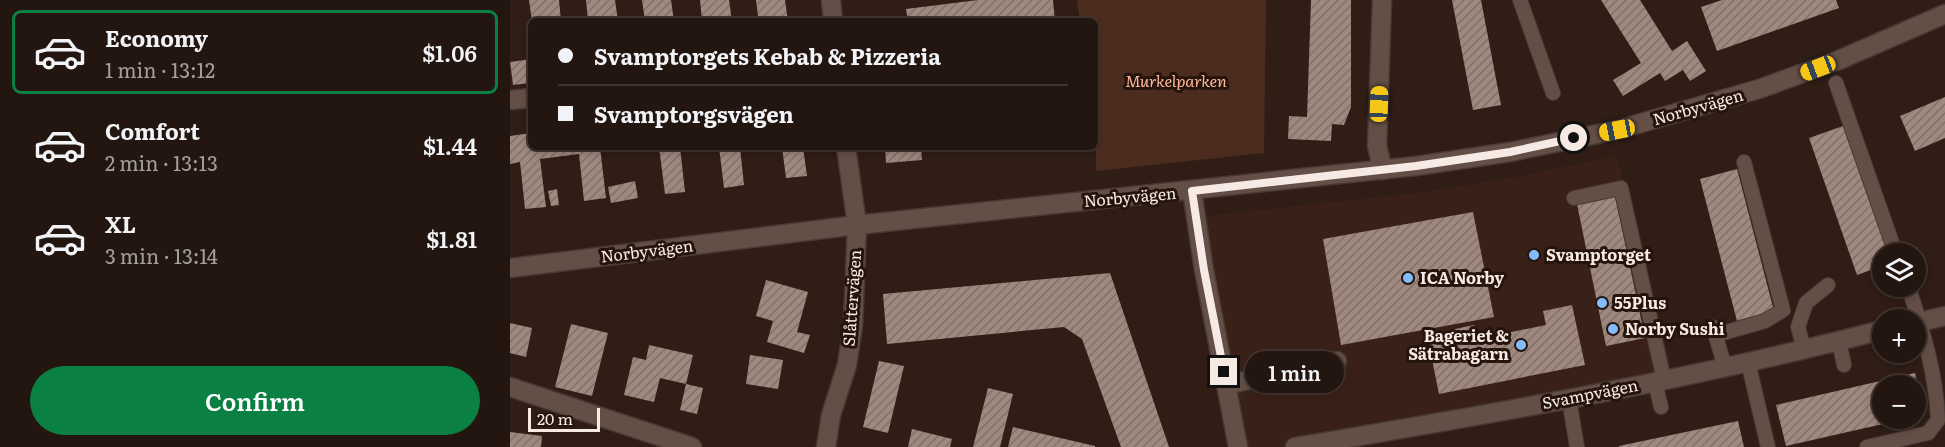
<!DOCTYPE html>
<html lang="en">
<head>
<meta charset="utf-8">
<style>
  body { margin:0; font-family:Literata,serif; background:#2b1f19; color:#f1f3f6; height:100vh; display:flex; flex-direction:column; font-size:22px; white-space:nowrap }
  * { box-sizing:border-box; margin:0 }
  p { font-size:20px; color:#a39f9f }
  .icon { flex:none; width:33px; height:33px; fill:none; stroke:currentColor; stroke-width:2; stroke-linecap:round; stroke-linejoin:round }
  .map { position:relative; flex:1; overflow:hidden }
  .panel { display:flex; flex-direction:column; background:#231610; width:510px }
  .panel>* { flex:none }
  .hud { position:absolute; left:18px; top:18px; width:570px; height:132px; border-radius:9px; box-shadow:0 3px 9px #0003,0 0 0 2px #403530; display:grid; align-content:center; height:132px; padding:0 30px; background:#231610 }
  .controls { position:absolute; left:1362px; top:243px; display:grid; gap:12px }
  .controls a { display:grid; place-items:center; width:54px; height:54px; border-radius:50%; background:#231610; box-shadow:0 3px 9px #0003,0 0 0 2px #403530; font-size:30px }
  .scale { position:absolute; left:18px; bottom:15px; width:72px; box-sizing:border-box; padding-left:6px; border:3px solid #f7eae5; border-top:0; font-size:16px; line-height:21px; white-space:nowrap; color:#f7eae5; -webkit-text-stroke:4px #25140c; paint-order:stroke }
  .end { position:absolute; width:27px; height:27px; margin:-14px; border:8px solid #f7eae5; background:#111; box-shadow:0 0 0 3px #111 }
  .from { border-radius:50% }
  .bubble { position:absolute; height:42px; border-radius:21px; background:#231610; box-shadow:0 3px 9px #0003,0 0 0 2px #403530; font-size:20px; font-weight:600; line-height:42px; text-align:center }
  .car { position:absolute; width:18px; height:36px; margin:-18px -9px; border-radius:8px; box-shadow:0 0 4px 2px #0007; background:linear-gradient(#f5c518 24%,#345 0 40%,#f5c518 0 76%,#345 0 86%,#f5c518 0) }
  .hud b { display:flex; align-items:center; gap:21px; height:57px; font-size:22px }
  .hud b+b { border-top:2px solid #403530 }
  .hud i { width:15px; height:15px; background:#f1f3f6 }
  ul { padding:10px 0 0; list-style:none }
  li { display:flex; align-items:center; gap:18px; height:84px; margin:0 12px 9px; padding:0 18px; border:3px solid transparent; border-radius:9px }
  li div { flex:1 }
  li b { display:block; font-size:22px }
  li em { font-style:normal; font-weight:600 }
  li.active { border-color:#0b8043 }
  li>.icon { width:54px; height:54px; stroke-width:1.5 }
  .action { display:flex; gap:12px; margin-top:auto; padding:12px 30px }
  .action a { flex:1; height:69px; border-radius:36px; background:#0b8043; color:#fff; font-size:24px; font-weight:600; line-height:69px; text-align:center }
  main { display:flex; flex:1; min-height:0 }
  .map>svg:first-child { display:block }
  .built { fill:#3a2117 }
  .park { fill:#4b2c1f }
  .building { fill:url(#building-hatch) }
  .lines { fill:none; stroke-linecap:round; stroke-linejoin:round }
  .service-casing { stroke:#483935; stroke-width:16 }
  .minor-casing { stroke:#483935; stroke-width:21 }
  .tertiary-casing { stroke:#483935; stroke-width:21 }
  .service { stroke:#644f46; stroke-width:14 }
  .minor { stroke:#644f46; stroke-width:18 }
  .tertiary { stroke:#644f46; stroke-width:18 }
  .route { stroke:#f7eae5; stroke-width:8 }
  .poi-dot { fill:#84bcfb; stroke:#25140c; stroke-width:2 }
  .labels { text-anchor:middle; stroke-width:6; stroke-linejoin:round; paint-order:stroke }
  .park-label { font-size:16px; font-style:italic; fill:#feb79b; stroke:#25140c }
  .street-label { font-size:16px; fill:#f7eae5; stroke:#25140c }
  .poi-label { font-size:16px; font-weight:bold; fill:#f7eae5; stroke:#25140c; text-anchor:start }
</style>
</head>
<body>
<main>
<section class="panel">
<ul>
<li class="active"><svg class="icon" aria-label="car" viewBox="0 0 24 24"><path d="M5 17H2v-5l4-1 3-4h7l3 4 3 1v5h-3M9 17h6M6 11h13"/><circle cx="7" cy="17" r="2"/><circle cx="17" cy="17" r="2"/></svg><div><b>Economy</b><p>1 min · 13:12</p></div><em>$1.06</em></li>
<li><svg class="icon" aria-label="car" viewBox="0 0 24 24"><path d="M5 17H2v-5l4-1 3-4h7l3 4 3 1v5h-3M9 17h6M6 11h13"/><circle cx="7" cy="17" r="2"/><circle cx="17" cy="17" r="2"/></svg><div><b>Comfort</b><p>2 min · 13:13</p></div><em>$1.44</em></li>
<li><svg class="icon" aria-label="car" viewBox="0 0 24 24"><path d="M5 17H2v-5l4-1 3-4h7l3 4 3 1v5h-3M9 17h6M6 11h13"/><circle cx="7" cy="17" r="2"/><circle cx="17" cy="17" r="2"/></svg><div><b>XL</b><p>3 min · 13:14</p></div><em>$1.81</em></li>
</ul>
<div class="action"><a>Confirm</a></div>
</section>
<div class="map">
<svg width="1435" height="447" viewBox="0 0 1435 447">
  <defs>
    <pattern id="building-hatch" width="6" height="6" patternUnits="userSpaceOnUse" patternTransform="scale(1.5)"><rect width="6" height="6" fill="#9f887e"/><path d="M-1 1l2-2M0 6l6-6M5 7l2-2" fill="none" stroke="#81716a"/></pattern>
  </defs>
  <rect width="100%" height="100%" fill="#2f1d16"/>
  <!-- built -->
  <path class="built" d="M1107 156 1163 373 785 447H728L685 217 906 193 1000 178Z"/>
  <!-- park -->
  <path class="park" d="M567 0H756L754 153 586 171 585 21H570Z"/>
  <!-- building -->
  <path class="building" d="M19 0H49L51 21H22Z
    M76 0H105L108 21H78Z
    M132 0H161L164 21H135Z
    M190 0H219L222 21H192Z
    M246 0H275L278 21H253L252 16H248Z
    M468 0H543L545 21H398L396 9Z
    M801 0H841V107L834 125 822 124 821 141 778 139 779 116 797 117Z
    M942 0H971L991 105 963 110Z
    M1091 0H1130L1162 51 1177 41 1196 71 1180 81 1173 70 1155 81 1150 73 1113 96 1103 80 1131 63Z
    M1212 0H1326L1329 8 1207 51 1191 7Z
    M21 59V83L3 85 0 62Z
    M1435 97V138L1405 151 1390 116Z
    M1336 125 1380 254H1372V266L1347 275 1299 138Z
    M21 133V147H90L96 198 74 201 69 154 30 159 36 207 15 209 10 162 0 164V136Z
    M111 147H139V148L111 152Z
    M149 147H170L175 192 155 194Z
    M209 147H230L234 185 214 188Z
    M272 147H293L297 176 276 178Z
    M375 147H411L412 160 376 163Z
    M1227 169 1264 311 1227 321 1190 179Z
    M125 181 128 198 101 203 98 187Z
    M47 189 49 205 41 206 38 191Z
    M1105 196 1135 338 1096 346 1067 204Z
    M963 212 984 317 831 345 813 239Z
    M600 273 659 447H611L572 339 554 327 377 344 373 294Z
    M256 280 298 292 287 332 300 335 294 353 257 342 263 321 246 316Z
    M1062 305 1075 365 929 394 917 335 964 325 967 339 1036 325 1033 311Z
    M0 323 22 328 16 357 0 353Z
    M61 324 98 333 82 396 45 387Z
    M139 345 183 355 176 384 150 378 144 402 114 395 123 357 136 360Z
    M240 355 273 360 268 389 236 384Z
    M369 361 394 366 378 433 353 427Z
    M1405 373 1414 415 1406 417V386H1372V418L1395 419 1276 446 1266 405Z
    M176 384 193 388 187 414 170 410Z
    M478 388 503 394 490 447H463Z
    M1228 421 1234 447H1109V446Z
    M503 427 585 446V447H498Z
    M402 429 442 439 440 447H398Z
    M0 432 32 436 31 447H0Z"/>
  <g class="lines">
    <!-- service casing -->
    <g class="service-casing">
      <path id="service" d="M1010 0 1043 93
        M1326 83 1386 254
        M1064 198 1111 188 1154 380
        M1203 327 1215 367
        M1206 335 1255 321 1273 310 1234 162
        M1329 341 1334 365
        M1294 349 1288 327 1296 303 1318 285
        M1238 362 1258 447
        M1145 382 1151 407
        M1059 399 1067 447
        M1357 447 1418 433 1428 420C1426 374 1413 330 1398 286"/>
    </g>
    <!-- minor casing -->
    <g class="minor-casing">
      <path id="minor" d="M321 0 323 21
        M872 0 867 146 873 170
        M0 100 21 98
        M682 191 694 270 728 447
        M1406 323 1435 316
        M716 385 827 361
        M0 387 182 447
        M316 447 321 415 337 365 343 325 347 225 336 147
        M785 447C982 414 1179 380 1372 330"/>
    </g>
    <!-- tertiary casing -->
    <g class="tertiary-casing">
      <path id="tertiary" d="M0 268 347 225 906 166 1000 152 1107 130 1249 89 1329 60 1435 14"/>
    </g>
    <!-- service -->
    <use href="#service" class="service"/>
    <!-- minor -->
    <use href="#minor" class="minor"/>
    <!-- tertiary -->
    <use href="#tertiary" class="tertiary"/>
  </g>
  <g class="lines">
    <!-- route -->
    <path class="route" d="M714 372 694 270 682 191 906 166 1000 152 1064 138"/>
  </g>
  <!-- markers -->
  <g class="poi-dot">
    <circle cx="1024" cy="255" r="6"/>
    <circle cx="898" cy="278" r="6"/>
    <circle cx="1092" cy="303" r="6"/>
    <circle cx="1103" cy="329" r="6"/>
    <circle cx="1011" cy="345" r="6"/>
  </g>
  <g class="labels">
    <!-- park labels -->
    <g class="park-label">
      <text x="666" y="87">Murkelparken</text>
    </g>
    <!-- street labels -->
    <g class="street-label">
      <text transform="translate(1188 107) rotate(-16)" y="6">Norbyvägen</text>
      <text transform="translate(620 197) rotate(-5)" y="6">Norbyvägen</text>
      <text transform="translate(137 251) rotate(-7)" y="6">Norbyvägen</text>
      <text transform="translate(342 298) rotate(-86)" y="6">Slåttervägen</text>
      <text transform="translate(1080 394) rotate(-11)" y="6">Svampvägen</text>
    </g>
    <!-- poi labels -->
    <g class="poi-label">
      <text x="1036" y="261">Svamptorget</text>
      <text x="910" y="284">ICA Norby</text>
      <text x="1104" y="309">55Plus</text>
      <text x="1115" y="335">Norby Sushi</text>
      <text x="999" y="342" text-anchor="end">Bageriet &amp;<tspan x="999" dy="18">Sätrabagarn</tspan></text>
    </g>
  </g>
</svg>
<div class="controls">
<a><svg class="icon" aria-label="layers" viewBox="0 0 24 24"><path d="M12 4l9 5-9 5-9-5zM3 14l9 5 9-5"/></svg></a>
<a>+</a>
<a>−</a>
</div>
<div class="scale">20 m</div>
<i class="end from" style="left:1064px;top:138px"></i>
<i class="end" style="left:714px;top:372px"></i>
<div class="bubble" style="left:735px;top:351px;width:99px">1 min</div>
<i class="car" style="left:1308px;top:68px;rotate:249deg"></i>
<i class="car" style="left:869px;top:104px;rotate:2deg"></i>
<i class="car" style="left:1107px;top:130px;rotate:259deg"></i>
<div class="hud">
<b><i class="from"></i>Svamptorgets Kebab &amp; Pizzeria</b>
<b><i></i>Svamptorgsvägen</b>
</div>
</div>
</main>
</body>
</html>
